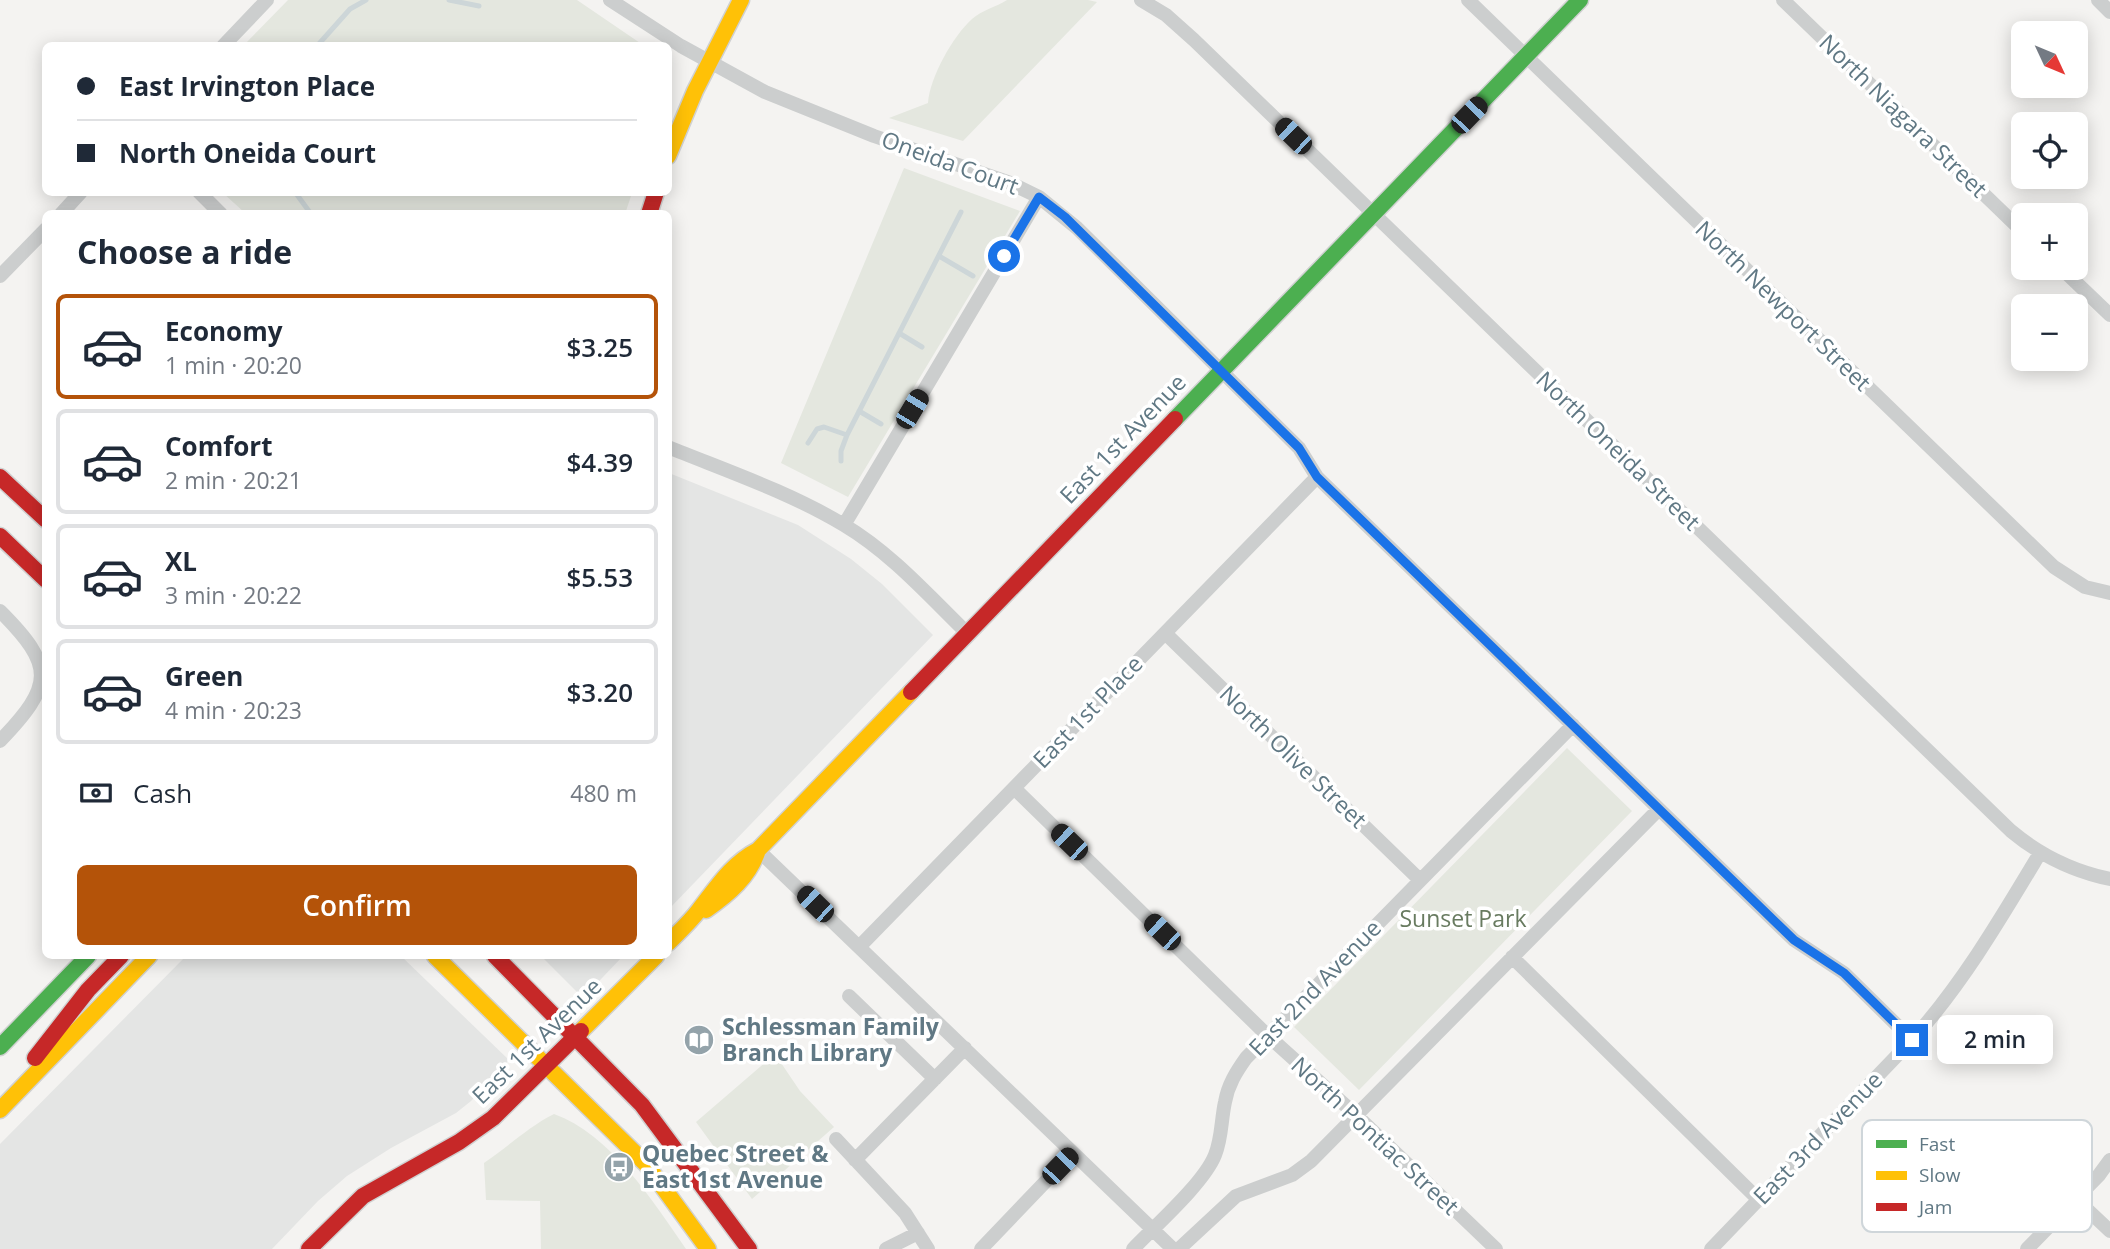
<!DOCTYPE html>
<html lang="en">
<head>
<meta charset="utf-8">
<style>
  body { margin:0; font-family:"Open Sans",sans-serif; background:#f6f6f7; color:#1f2937; height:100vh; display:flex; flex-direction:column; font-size:26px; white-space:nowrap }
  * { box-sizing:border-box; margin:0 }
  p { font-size:23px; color:#747a83 }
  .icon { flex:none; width:38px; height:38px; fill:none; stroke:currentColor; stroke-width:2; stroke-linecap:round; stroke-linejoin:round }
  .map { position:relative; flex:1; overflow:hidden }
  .drawer { position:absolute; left:42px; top:210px; width:630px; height:749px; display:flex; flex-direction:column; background:#fff; border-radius:10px; box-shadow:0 4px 18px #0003 }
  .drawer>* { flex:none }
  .banner { position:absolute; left:42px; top:42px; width:630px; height:154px; border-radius:10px; box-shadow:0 4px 18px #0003; display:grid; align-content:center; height:154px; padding:0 35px; background:#fff }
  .needle { width:46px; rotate:134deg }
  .fabs { position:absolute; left:2011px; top:21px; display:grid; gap:14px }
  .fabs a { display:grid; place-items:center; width:77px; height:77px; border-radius:10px; background:#fff; box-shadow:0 4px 18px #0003; font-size:35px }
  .end { position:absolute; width:32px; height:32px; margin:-16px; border:9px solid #1a73e8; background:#fff; box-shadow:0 0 0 4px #fff }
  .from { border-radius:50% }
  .bubble { position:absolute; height:49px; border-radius:10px; background:#fff; box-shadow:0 4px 18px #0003; font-size:23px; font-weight:600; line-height:49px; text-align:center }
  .car { position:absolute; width:21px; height:42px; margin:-21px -10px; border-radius:9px; box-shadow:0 0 5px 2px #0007; background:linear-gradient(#222 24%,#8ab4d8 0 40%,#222 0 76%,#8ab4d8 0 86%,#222 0) }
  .banner b { display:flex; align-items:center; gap:24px; height:66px; font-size:26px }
  .banner b+b { border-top:2px solid #e0e1e3 }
  .banner i { width:18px; height:18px; background:#1f2937 }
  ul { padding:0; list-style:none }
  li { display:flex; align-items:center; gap:21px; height:105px; margin:0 14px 10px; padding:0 21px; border:4px solid #e0e1e3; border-radius:10px }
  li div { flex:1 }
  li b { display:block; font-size:26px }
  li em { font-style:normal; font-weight:600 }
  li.selected { border-color:#b45309 }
  li>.icon { width:63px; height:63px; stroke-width:1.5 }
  h2 { padding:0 35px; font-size:32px; line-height:84px }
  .pay { display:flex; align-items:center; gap:18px; height:77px; padding:0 35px; font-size:26px }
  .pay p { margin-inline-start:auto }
  .cta { display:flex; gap:14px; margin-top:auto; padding:14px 35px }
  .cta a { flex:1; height:80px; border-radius:10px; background:#b45309; color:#fff; font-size:28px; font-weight:600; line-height:80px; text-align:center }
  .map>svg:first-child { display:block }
  .built { fill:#e4e5e4 }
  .green { fill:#e4e7df }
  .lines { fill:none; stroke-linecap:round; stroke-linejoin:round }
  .stream { stroke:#cdd6d8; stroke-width:5 }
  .fast-casing { stroke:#d0d1d1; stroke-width:19 }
  .slow-casing { stroke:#d0d1d1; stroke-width:19 }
  .jam-casing { stroke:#d0d1d1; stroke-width:19 }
  .street { stroke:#cccece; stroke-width:14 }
  .fast { stroke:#4caf50; stroke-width:16 }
  .slow { stroke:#ffc107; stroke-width:16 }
  .jam { stroke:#c62828; stroke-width:16 }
  .route { stroke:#1a73e8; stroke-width:9 }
  .labels { text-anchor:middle; stroke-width:7; stroke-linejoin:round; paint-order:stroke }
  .street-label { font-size:23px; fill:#607884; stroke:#fff }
  .park-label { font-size:23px; fill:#687b60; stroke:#fff }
  .poi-label { font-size:23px; font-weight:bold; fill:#607884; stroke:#fff; text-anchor:start }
  .key { fill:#fff; stroke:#cfd6da; stroke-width:2 }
  .key-label { font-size:19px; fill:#607884 }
</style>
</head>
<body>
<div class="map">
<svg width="2110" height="1249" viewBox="0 0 2110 1249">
  <rect width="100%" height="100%" fill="#f4f3f1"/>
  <!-- built -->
  <path class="built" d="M669 473 798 525 851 559 882 584 933 635 669 909Z
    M186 956H401L509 1060 471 1101 456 1113 391 1148 347 1176 318 1201 272 1249H0V1144Z
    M541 956H623L583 998Z"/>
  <!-- green -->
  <path class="green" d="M288 0H577L643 45H244Z
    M1007 0H1088L1097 2 963 141 889 118 928 103C930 77 953 36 972 19 982 10 996 7 1007 0Z
    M904 168 1020 211 848 497 781 463Z
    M223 193H632L625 214 245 213Z
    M1567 748 1632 811 1359 1090 1294 1027Z
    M775 1054 800 1091 834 1127 752 1199 696 1122Z
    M554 1114C610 1134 653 1201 686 1249H541L540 1201 486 1200 484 1163C508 1147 528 1127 554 1114Z"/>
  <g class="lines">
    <!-- stream -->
    <path class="stream" d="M449 0 479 6
      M317 46 350 9 366 0
      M295 192 311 214
      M939 256 973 276
      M899 333 922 347
      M859 411 881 424
      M808 443 817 429 824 427 847 435
      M841 461V451L847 435 961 212"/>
    <!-- fast casing -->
    <g class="fast-casing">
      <path id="fast" d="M1175 419 1580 0
        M0 1047 88 956"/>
    </g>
    <!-- slow casing -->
    <g class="slow-casing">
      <path id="slow" d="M668 156 695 91 741 0
        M706 910C729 894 749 877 758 850
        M668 943C679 932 690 922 699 910 717 887 731 864 758 850L911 692
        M435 956 646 1164 708 1249
        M581 1031 656 956
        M0 1110 149 956"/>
    </g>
    <!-- jam casing -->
    <g class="jam-casing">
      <path id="jam" d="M649 214 656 192
        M0 477 46 520
        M0 536 46 580
        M911 692 1175 419
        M495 956 642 1105 749 1249
        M35 1058 88 990 121 956
        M309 1249 363 1196 459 1142 493 1118 581 1031"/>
    </g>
    <!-- street -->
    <path class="street" d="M610 0 681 46 765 92 874 136 1008 182 1039 197 1077 228 1299 448 1317 477 1794 940 1844 973 1912 1040
      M1141 0 1166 15 1194 40 2011 831C2041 856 2072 871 2110 879
      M1468 0 2054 567 2085 587 2110 593
      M1783 0 2023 232
      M2098 0 2110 12
      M223 46 267 0
      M199 192 221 214
      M61 214 81 192
      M2061 268 2110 315
      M0 276 46 229
      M668 447C727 471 789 492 844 525 891 553 929 596 968 634
      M844 525 1039 197
      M0 611C55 666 54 685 0 741
      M1165 633 1420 880
      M1014 788 1267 1035 1356 1115 1496 1249
      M758 850 1173 1249
      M860 946 1317 477
      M1512 957 1759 1200
      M849 996 935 1079
      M836 1139 905 1213 928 1249
      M855 1160 965 1048
      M2076 1199 2110 1231
      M886 1249 918 1233
      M981 1249 1073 1153
      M1133 1249C1155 1226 1204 1183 1215 1155 1222 1138 1221 1120 1225 1102 1228 1085 1236 1072 1246 1058L1573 725
      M1179 1249 1236 1196 1292 1175 1311 1161 1659 809
      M1711 1249 1912 1040C1963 983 2001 918 2040 853
      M2027 1249 2099 1175 2110 1160"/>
    <!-- fast -->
    <use href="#fast" class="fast"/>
    <!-- slow -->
    <use href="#slow" class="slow"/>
    <!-- jam -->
    <use href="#jam" class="jam"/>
  </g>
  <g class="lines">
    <!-- route -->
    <path class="route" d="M1004 256 1039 197 1065 217 1299 448 1317 477 1794 940 1844 973 1912 1040"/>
  </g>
  <!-- icons -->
  <defs>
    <g id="library-disc" transform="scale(1.575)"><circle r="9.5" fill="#94a3aa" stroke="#fff"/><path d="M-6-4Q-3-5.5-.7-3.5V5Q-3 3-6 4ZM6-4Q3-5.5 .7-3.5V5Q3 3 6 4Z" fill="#fff"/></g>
    <g id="bus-disc" transform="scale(1.575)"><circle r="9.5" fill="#94a3aa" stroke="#fff"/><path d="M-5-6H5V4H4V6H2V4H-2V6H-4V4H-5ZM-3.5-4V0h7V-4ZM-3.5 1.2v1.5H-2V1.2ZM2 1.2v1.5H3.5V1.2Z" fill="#fff"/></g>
  </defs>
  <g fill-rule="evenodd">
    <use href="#library-disc" x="699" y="1040"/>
    <use href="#bus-disc" x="619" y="1167"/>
  </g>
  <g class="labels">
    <!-- street labels -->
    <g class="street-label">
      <text transform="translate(1903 116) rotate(44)" y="8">North Niagara Street</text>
      <text transform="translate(950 163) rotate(20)" y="8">Oneida Court</text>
      <text transform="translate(1783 306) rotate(44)" y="8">North Newport Street</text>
      <text transform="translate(1123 439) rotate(-46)" y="8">East 1st Avenue</text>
      <text transform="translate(1618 451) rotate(44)" y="8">North Oneida Street</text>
      <text transform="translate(1088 712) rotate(-46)" y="8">East 1st Place</text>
      <text transform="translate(1293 757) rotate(44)" y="8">North Olive Street</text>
      <text transform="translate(1315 988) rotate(-46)" y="8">East 2nd Avenue</text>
      <text transform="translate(537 1041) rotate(-44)" y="8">East 1st Avenue</text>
      <text transform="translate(1375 1136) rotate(43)" y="8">North Pontiac Street</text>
      <text transform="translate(1818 1138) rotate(-46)" y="8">East 3rd Avenue</text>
    </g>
    <!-- park labels -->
    <g class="park-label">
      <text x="1463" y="927">Sunset Park</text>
    </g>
    <!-- poi labels -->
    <g class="poi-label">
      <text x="722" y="1035">Schlessman Family<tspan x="722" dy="26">Branch Library</tspan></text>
      <text x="642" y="1162">Quebec Street &amp;<tspan x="642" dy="26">East 1st Avenue</tspan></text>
    </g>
  </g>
  <!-- legend -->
  <rect x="1862" y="1120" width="230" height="112" rx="10" class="key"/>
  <rect x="1876" y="1140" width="31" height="8" fill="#4caf50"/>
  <rect x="1876" y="1171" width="31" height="9" fill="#ffc107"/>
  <rect x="1876" y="1203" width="31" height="8" fill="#c62828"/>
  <g class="key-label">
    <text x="1919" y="1151">Fast</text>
    <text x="1919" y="1182">Slow</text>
    <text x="1919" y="1214">Jam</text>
  </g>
</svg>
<div class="fabs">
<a><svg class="needle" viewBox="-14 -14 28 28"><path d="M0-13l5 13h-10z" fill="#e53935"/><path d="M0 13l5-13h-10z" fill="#747a83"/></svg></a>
<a><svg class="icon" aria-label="locate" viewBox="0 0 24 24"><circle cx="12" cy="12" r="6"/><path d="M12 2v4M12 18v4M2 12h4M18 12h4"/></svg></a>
<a>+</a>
<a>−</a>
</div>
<i class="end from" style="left:1004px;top:256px"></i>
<i class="end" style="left:1912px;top:1040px"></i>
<div class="bubble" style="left:1937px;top:1015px;width:116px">2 min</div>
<i class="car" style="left:1469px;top:115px;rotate:44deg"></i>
<i class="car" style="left:1293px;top:136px;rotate:314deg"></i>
<i class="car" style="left:912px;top:409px;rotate:31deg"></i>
<i class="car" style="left:1069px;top:842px;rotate:314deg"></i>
<i class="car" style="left:815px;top:904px;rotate:314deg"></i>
<i class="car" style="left:1162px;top:932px;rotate:314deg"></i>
<i class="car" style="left:1060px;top:1166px;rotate:44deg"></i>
<div class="banner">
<b><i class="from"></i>East Irvington Place</b>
<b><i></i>North Oneida Court</b>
</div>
<section class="drawer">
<h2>Choose a ride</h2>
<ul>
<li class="selected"><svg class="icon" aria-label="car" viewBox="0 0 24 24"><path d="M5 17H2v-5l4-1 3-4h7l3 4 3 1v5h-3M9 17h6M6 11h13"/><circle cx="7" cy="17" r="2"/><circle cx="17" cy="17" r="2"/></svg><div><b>Economy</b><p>1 min · 20:20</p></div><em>$3.25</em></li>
<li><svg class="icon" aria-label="car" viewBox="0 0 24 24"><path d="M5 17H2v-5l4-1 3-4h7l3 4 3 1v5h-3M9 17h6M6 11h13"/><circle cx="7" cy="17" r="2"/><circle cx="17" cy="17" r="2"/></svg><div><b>Comfort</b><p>2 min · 20:21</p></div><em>$4.39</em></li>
<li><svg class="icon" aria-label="car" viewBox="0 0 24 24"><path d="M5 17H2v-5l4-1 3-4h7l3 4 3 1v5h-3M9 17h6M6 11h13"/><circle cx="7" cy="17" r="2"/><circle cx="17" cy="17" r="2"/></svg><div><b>XL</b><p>3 min · 20:22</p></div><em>$5.53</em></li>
<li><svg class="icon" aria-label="car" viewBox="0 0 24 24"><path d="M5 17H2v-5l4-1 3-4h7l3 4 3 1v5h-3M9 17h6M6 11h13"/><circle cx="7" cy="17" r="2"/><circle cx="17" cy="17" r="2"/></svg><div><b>Green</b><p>4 min · 20:23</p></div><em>$3.20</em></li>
</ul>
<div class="pay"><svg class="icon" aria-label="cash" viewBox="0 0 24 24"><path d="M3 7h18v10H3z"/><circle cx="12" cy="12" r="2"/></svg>Cash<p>480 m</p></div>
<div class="cta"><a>Confirm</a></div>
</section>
</div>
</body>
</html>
